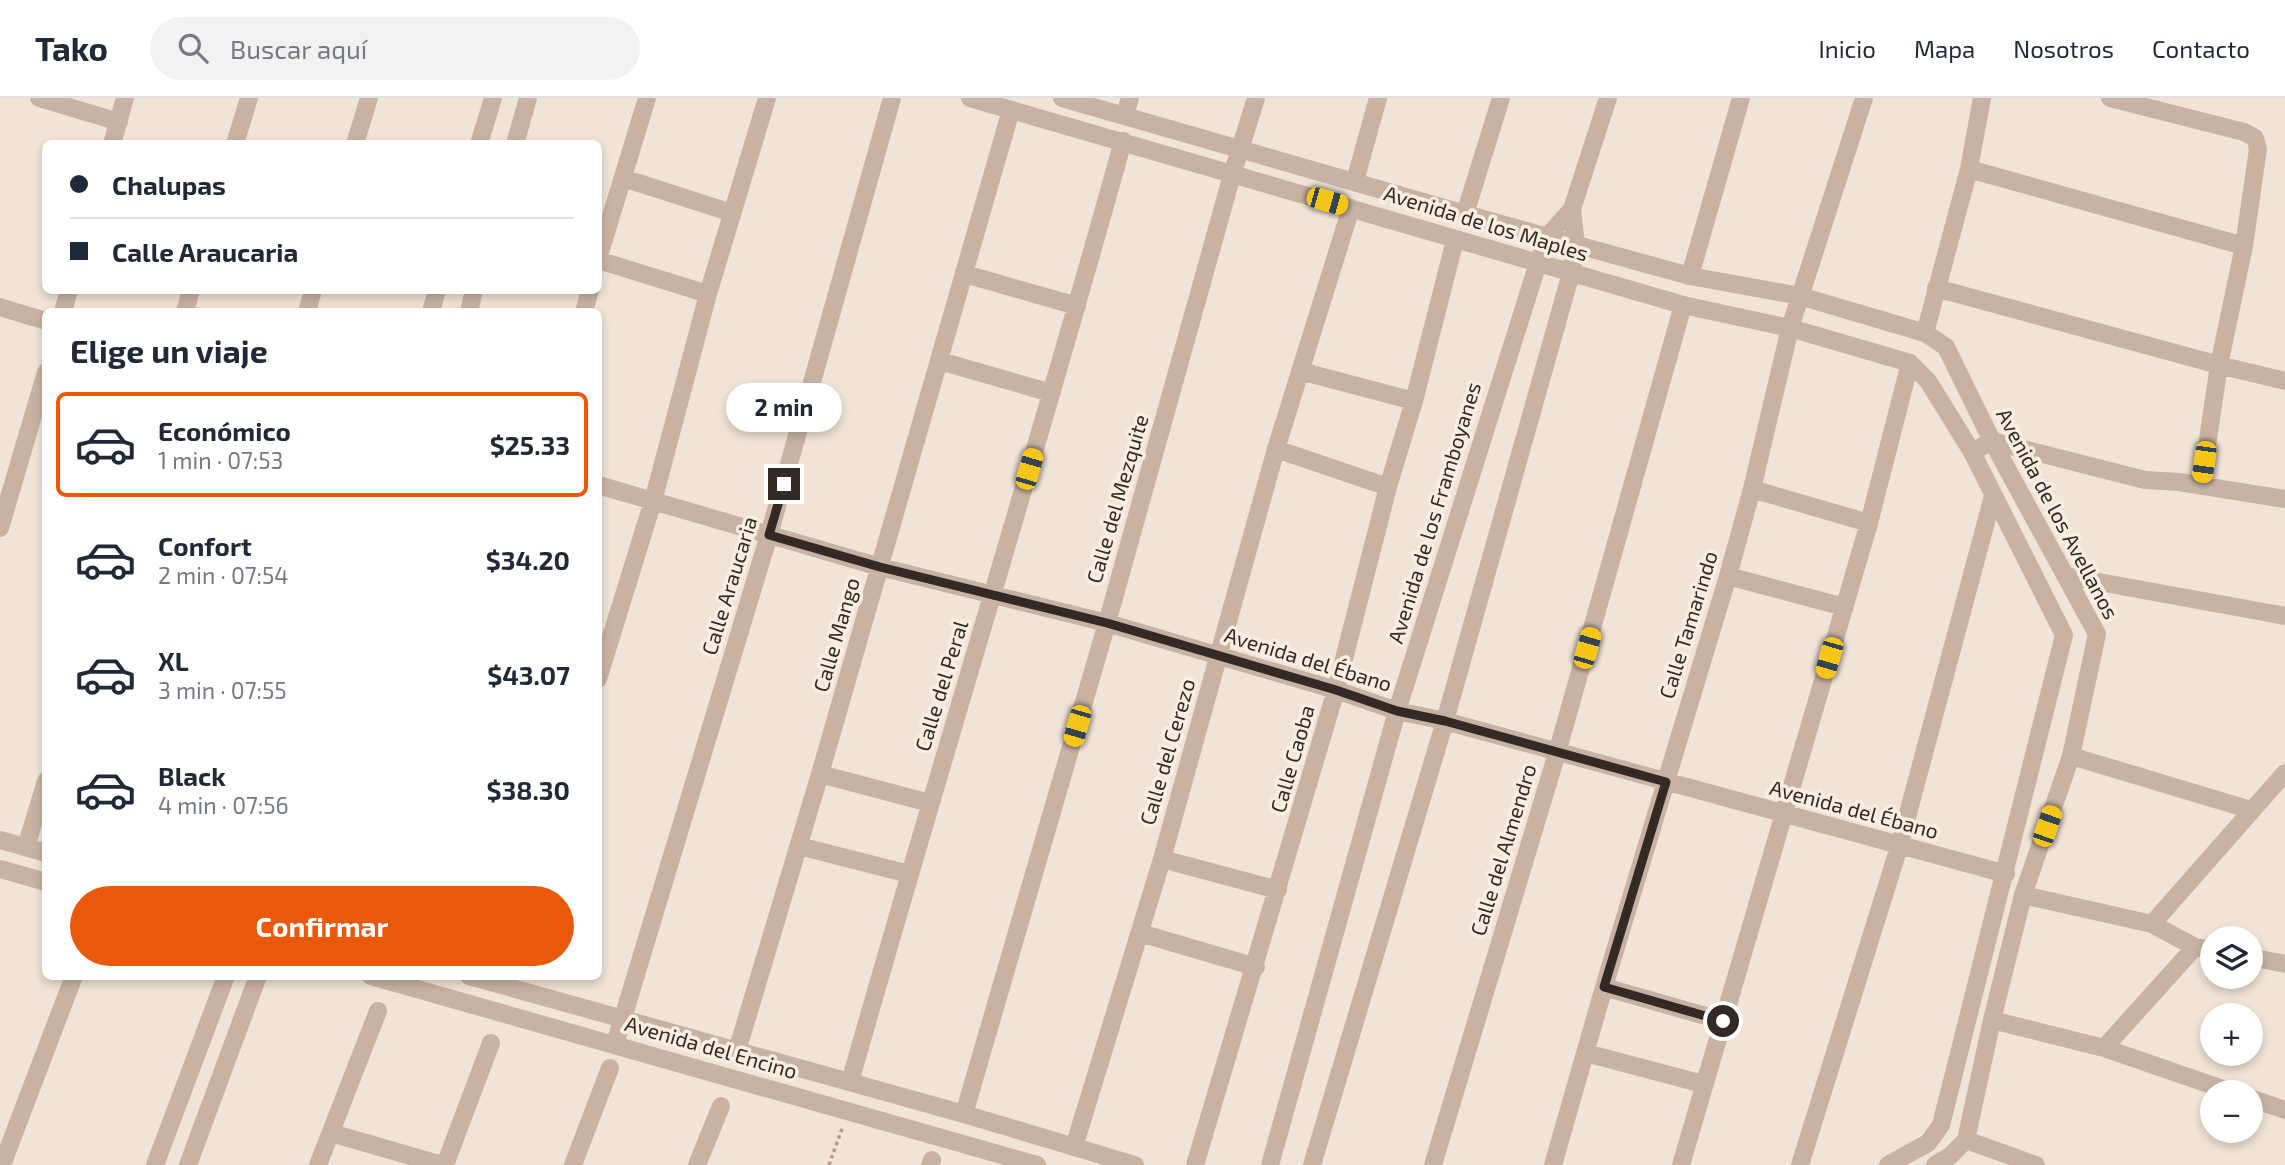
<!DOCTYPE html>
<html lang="es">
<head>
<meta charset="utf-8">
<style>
  body { margin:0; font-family:"Exo 2",sans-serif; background:#f2f2f3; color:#1f2937; height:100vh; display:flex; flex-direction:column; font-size:26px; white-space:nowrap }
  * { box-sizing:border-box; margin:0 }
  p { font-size:23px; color:#747a83 }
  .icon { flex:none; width:38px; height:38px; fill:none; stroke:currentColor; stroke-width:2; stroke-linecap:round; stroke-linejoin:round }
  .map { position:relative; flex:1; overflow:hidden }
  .details { position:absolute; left:42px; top:210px; width:560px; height:672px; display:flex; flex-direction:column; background:#fff; border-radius:10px; box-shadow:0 4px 10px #0003 }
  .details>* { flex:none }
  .banner { position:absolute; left:42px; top:42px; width:560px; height:154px; border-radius:10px; box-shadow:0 4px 10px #0003; display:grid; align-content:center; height:154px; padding:0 28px; background:#fff }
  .fabs { position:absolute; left:2200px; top:828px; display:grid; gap:14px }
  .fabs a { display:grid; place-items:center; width:63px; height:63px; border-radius:50%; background:#fff; box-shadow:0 4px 10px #0003; font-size:35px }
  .end { position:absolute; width:32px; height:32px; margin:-16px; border:9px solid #332925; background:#fff; box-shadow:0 0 0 4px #fff }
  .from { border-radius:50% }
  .bubble { position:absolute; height:49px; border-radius:24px; background:#fff; box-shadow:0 4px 10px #0003; font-size:23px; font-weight:700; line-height:49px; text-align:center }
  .car { position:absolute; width:21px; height:42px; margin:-21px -10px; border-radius:9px; box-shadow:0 0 5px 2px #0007; background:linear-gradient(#f5c518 24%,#345 0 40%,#f5c518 0 76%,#345 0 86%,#f5c518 0) }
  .banner b { display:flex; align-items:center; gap:24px; height:66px; font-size:26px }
  .banner b+b { border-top:2px solid #e0e1e3 }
  .banner i { width:18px; height:18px; background:#1f2937 }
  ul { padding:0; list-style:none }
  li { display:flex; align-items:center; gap:21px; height:105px; margin:0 14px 10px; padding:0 14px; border:4px solid transparent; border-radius:10px }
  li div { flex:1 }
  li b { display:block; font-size:26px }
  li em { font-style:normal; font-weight:700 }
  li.active { border-color:#ea580c }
  li>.icon { width:63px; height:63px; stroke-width:1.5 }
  h2 { padding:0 28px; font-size:32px; line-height:84px }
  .action { display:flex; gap:14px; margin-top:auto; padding:14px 28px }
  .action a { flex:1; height:80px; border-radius:42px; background:#ea580c; color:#fff; font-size:28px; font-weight:700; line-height:80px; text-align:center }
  header { display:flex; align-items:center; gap:42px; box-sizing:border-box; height:98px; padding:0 35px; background:#fff; border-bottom:2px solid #e0e1e3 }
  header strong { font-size:33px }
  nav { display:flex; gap:38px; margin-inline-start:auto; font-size:24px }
  .search { width:490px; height:63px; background:#f2f2f3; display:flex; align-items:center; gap:18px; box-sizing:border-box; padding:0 24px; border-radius:38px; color:#747a83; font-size:26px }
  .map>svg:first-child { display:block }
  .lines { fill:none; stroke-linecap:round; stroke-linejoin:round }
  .path { stroke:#b49d8c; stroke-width:3.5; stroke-dasharray:3.5 3.5; stroke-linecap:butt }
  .minor { stroke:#c8b3a2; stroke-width:18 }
  .tertiary { stroke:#c8b3a2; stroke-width:18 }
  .route { stroke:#332925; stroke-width:9 }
  .labels { text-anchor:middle; stroke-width:7; stroke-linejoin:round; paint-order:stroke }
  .street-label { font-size:21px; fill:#332925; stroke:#f9eee2 }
</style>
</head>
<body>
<header>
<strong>Tako</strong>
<div class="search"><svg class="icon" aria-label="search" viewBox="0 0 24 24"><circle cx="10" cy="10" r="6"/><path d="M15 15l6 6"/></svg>Buscar aquí</div>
<nav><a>Inicio</a><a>Mapa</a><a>Nosotros</a><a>Contacto</a></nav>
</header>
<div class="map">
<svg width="2285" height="1067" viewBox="0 0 2285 1067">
  <rect width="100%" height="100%" fill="#f1e3d6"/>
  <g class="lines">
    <!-- path -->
    <path class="path" d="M829 1067 843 1028"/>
    <!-- minor -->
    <path class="minor" d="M39 0 119 24
      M2110 0 2244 34 2255 40 2258 51 2244 148 2219 267 2201 388
      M1125 17 1130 0
      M112 46 125 0
      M235 46 249 0
      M355 46 369 0
      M1969 71 2244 148
      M623 80 732 115
      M1355 83 1378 0
      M1465 116 1501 0
      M598 161 647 0
      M598 162 708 196
      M965 176 1077 208
      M1690 178 1741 0
      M1936 190 2219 267 2285 283
      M0 209 46 223
      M63 214 69 192
      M185 214 191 192
      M307 214 313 192
      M584 214 590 192
      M1925 235 1969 71 1982 0
      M940 263 1051 295
      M1300 273 1414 303
      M1276 351 1388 389
      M1972 354 1992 343 2145 382 2179 384 2285 401
      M598 387 880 469 1107 525 1336 592 1397 613 1445 623 2006 776
      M1752 391 1869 425
      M0 430 46 274
      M1728 478 1844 509
      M2066 478 2285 518
      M598 581 653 403 708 196 767 0
      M2071 658 2251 712
      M820 676 930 705
      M799 748 909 776
      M26 749 46 683
      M1162 761 1278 792
      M2023 797 2152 826 2195 849 2212 852
      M2152 826 2285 675
      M1140 835 1256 869
      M2250 859 2285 866
      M1604 889 1723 923
      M1992 922 2104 950 2232 994
      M615 946 769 437 892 0
      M2104 950 2195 849
      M737 953 820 676 1011 12
      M1586 955 1703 986
      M850 984C939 670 1036 358 1123 43
      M2250 1000 2285 1012
      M964 1016 1107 525 1232 77 1256 0
      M331 1035 442 1067
      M1966 1042 2036 1067
      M1074 1049 1162 761 1276 351 1351 110
      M2 1067 74 878
      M155 1067 226 878
      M188 1067 258 878
      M318 1067 378 913
      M445 1067 491 945
      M573 1067 610 970
      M697 1067 721 1008
      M930 1067 932 1062
      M1195 1067 1336 592 1388 389 1414 303 1455 142
      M1270 1067 1397 613 1538 165 1547 139 1572 111 1608 0
      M1312 1067 1445 623 1571 175 1576 147 1572 111
      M1433 1067 1557 655 1683 207
      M1553 1067 1604 889 1728 478 1752 391 1790 230 1864 0
      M1681 1067 1869 425 1910 265
      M1800 1067 1899 749 1993 398"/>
    <!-- tertiary -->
    <path class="tertiary" d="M970 0 1683 207 1790 230 1910 265 1928 283 1972 354 2064 537 1941 1027 1928 1045 1888 1067
      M1062 0 1465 116 1690 178 1800 198 1925 235 1946 249 1992 343 2097 536 2071 658 2023 797 1992 922 1966 1042 1950 1058 1935 1067
      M479 46 493 0
      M515 46 528 0
      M431 214 437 192
      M469 214 474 192
      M0 742 46 755
      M0 771 46 784
      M371 878 1037 1067
      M469 878 964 1016 1135 1067"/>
  </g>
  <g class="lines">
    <!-- route -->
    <path class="route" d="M784 386 769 437 880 469 1107 525 1336 592 1397 613 1445 623 1666 684 1604 889 1723 923"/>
  </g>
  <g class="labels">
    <!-- street labels -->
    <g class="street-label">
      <text transform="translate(1486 126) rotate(17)" y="7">Avenida de los Maples</text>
      <text transform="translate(1118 401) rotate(-74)" y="7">Calle del Mezquite</text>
      <text transform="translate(1435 415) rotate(-73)" y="7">Avenida de los Framboyanes</text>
      <text transform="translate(2057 416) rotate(62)" y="7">Avenida de los Avellanos</text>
      <text transform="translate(730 488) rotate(-73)" y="7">Calle Araucaria</text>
      <text transform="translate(1689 527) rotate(-73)" y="7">Calle Tamarindo</text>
      <text transform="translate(837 537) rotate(-74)" y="7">Calle Mango</text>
      <text transform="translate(1308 562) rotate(17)" y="7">Avenida del Ébano</text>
      <text transform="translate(942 588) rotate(-73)" y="7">Calle del Peral</text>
      <text transform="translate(1168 654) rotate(-74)" y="7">Calle del Cerezo</text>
      <text transform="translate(1293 661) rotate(-74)" y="7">Calle Caoba</text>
      <text transform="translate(1854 712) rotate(15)" y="7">Avenida del Ébano</text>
      <text transform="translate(1504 752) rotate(-73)" y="7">Calle del Almendro</text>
      <text transform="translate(711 950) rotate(16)" y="7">Avenida del Encino</text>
    </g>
  </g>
</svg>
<div class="fabs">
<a><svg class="icon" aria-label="layers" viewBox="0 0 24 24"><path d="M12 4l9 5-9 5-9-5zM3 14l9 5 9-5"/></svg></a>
<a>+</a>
<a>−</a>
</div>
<i class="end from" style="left:1723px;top:923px"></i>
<i class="end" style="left:784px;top:386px"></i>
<div class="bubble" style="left:726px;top:285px;width:116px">2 min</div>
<i class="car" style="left:1327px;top:103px;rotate:106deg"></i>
<i class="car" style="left:2204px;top:364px;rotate:188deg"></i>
<i class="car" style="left:1029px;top:371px;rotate:16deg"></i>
<i class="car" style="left:1587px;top:550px;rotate:16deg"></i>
<i class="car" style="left:1829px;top:560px;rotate:196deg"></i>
<i class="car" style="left:1077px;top:628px;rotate:196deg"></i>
<i class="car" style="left:2047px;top:728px;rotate:19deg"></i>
<div class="banner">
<b><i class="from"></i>Chalupas</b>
<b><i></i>Calle Araucaria</b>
</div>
<section class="details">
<h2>Elige un viaje</h2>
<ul>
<li class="active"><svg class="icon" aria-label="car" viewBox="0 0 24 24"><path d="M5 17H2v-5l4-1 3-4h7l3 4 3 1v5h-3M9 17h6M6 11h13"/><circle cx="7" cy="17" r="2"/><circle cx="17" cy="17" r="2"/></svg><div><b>Económico</b><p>1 min · 07:53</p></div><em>$25.33</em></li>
<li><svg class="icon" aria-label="car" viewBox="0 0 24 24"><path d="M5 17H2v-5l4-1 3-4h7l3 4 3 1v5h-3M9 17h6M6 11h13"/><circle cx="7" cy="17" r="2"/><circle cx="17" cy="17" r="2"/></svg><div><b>Confort</b><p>2 min · 07:54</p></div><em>$34.20</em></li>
<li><svg class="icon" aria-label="car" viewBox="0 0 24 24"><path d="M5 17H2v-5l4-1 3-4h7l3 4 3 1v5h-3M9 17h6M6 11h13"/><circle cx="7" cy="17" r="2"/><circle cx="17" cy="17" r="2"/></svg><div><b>XL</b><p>3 min · 07:55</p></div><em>$43.07</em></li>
<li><svg class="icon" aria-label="car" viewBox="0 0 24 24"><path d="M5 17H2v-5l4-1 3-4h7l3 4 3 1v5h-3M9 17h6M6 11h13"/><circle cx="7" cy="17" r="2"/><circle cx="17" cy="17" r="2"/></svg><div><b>Black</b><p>4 min · 07:56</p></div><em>$38.30</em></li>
</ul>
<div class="action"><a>Confirmar</a></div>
</section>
</div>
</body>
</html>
